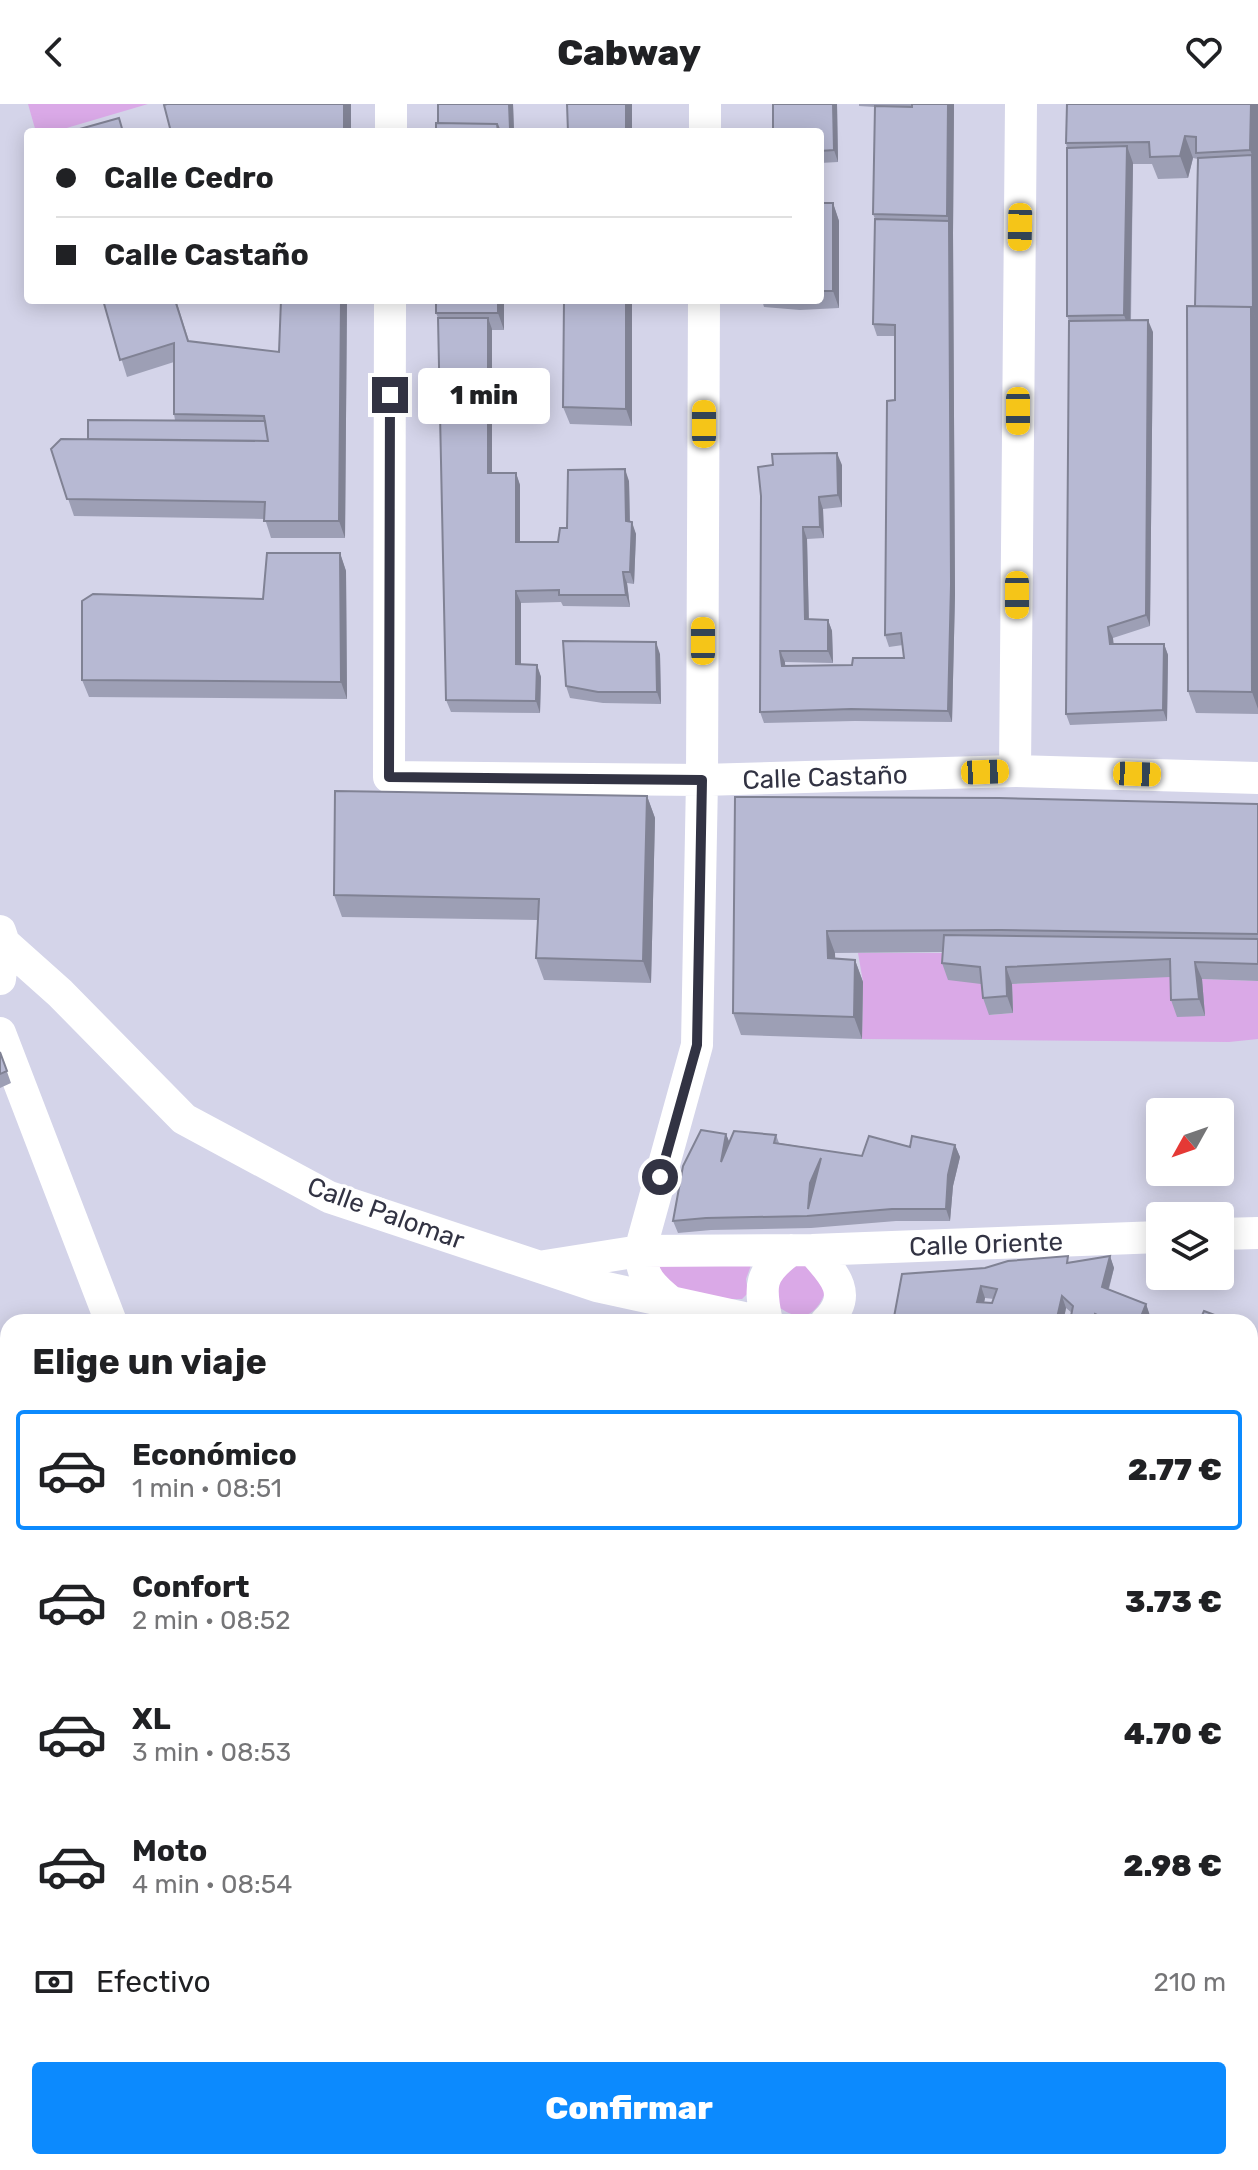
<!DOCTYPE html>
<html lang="es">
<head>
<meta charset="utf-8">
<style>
  body { margin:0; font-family:Rubik,sans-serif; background:#f6f6f6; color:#202124; height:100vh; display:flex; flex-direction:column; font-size:30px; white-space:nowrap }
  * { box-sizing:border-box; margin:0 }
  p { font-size:26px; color:#757577 }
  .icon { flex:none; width:44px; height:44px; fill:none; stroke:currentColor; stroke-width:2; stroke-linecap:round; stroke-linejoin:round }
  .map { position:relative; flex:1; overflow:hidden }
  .panel { position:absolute; left:0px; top:1210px; width:1258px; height:856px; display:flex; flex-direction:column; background:#fff; border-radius:24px 24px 0 0; box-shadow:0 4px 20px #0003 }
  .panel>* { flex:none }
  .top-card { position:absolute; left:24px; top:24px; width:800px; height:176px; border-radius:8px; box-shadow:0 4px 20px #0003; display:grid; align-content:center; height:176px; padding:0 32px; background:#fff }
  .needle { width:52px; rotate:230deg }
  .controls { position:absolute; left:1146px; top:994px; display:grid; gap:16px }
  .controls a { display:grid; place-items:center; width:88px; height:88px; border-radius:8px; background:#fff; box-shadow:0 4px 20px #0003; font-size:40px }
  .end { position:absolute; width:36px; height:36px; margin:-18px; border:10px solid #323343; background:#fff; box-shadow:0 0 0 4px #fff }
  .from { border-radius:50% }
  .bubble { position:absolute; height:56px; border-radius:8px; background:#fff; box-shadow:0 4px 20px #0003; font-size:26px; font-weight:800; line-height:56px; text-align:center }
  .car { position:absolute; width:24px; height:48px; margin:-24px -12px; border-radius:10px; box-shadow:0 0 6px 2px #0007; background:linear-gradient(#f5c518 24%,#345 0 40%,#f5c518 0 76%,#345 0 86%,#f5c518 0) }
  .top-card b { display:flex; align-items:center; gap:28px; height:76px; font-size:30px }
  .top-card b+b { border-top:2px solid #e0e0e0 }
  .top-card i { width:20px; height:20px; background:#202124 }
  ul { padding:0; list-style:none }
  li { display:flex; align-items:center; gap:24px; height:120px; margin:0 16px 12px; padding:0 16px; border:4px solid transparent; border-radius:8px }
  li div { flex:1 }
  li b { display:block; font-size:30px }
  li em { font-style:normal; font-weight:800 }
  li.current { border-color:#0c8afe }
  li>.icon { width:72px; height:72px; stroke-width:1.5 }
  h2 { padding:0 32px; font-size:36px; line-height:96px }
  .pay { display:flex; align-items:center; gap:20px; height:88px; padding:0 32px; font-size:30px }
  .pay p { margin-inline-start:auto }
  .button { display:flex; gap:16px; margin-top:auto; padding:16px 32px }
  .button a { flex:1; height:92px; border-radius:8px; background:#0c8afe; color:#fff; font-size:32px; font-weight:800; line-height:92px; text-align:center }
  header { display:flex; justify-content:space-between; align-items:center; height:104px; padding:0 32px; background:#fff; font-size:36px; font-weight:800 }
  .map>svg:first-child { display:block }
  .residential { fill:#d4d4e9; fill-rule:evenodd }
  .green { fill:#daa9e7 }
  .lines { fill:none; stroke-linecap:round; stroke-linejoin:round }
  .street { stroke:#fff; stroke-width:32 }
  .wall { fill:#9d9fb5; fill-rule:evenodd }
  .shaded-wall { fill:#808294 }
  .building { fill:#b7b9d3; stroke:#808294; stroke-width:2; fill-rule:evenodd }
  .route { stroke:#323343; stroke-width:10 }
  .labels { text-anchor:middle; stroke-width:7; stroke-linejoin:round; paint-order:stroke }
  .street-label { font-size:26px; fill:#323343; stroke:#fff }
</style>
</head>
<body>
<header><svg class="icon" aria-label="back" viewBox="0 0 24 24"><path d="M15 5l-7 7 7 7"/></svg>Cabway<svg class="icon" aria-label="heart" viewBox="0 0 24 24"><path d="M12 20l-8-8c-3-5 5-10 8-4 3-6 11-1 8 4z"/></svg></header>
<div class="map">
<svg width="1258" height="2066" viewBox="0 0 1258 2066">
  <rect width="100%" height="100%" fill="#e2e2f1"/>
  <!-- residential -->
  <path class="residential" d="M0 0H1258V2066H0ZM28 28H820V196H28ZM1160 1008H1220V1068H1160ZM1160 1112H1220V1172H1160ZM8 1218H1250V2058H8Z"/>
  <!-- green -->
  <path class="green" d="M28 0H148L53 28H36Z
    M858 849H950L986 881 990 911 1013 909 1012 880 1176 872 1204 912 1202 875 1258 877V935L1229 938 862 935 863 878Z
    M754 1153 746 1175 748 1189 742 1195H719L670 1188 648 1157Z
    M805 1156 827 1183C819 1208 805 1221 780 1204L771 1179Z"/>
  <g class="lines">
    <!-- street -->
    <path class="street" d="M391 28V0
      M705 28V0
      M390 196 389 673 702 676 1015 667 1258 674
      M1015 667 1021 0
      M0 827 4 839 60 889 184 1015 329 1093 597 1182 762 1218
      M0 875 4 839
      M0 929 111 1218
      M1220 1130 1258 1129
      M812 1146C833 1169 855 1190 826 1218
      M545 1162 640 1147 812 1146 1160 1133
      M672 1199C652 1183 642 1174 640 1147L697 941 702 676 704 196
      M767 1218C759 1181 759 1169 791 1146
      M1250 1345 1258 1347
      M0 1630 8 1641
      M1250 1790 1258 1782
      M1250 1816 1258 1823
      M0 1978 8 1965
      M61 2058 63 2066
      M321 2058 326 2066
      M583 2058 592 2066
      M793 2066 803 2058"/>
  </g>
  <!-- wall -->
  <path class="wall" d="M438 0H513L514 28H436L438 19Z
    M837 0 838 58 820 59V28Z
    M859 0H954L953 129 955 491 952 618 855 617 764 619 760 608 761 392 842 361V403L823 405 824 434 807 435 809 515 828 516 832 527 833 559 785 558V562L852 561 904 554 903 541 889 543 885 531 895 296V232H877L873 220 875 115 873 110 875 3 859 2Z
    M1258 0V610L1196 609 1188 587 1198 55 1193 54 1188 74 1158 75 1152 60H1133L1131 216 1153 228 1150 522 1113 534V540H1164L1168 551 1167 617 1070 621 1066 610 1069 217 1067 212V44L1066 39Z
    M820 99H833L839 117V204L800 206 764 203 762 196H820Z
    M103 196H176L189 237 279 248 281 196H347L345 434H271L265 415 74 412 51 345 88 335 175 316 174 310V258L127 273Z
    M436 196H504V226H492V369H516L520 381V438H558L567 424 629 377 630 418 636 430 634 480 627 479 630 503 563 502 561 498 521 499V560L537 561 541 573 540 609 451 608 446 596 438 214 436 209Z
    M564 196H632V322L570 320 563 303Z
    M340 449 346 467 347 595 89 593 82 576 263 495Z
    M660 550 661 600 603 599 570 594 566 582Z
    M647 692 655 714 651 879 544 876 536 854 538 816 342 813 334 791Z
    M735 693 1258 700V877L1202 875 1205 912 1177 913 1171 896 1170 873 1012 880 1013 909 989 911 983 894 981 880 948 876 942 859 943 848 835 849V855L855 856 863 878 862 935 741 931 733 909Z
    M0 948 11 979 0 984Z
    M726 1030 729 1038 776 1031 779 1039 862 1052 910 1043 955 1041 960 1053 953 1082 950 1117H896L811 1124 711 1126 678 1129 673 1117Z
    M1110 1152 1114 1164 1109 1185 1146 1200 1150 1212 1148 1217 1151 1218H896L894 1213 902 1170 1070 1158ZM985 1194 994 1195 992 1199 984 1198ZM1066 1204 1072 1209 1070 1217 1064 1215Z
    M1250 1256 1258 1259V1327L1250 1324Z
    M1252 1351 1258 1353V1407L1256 1406 1250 1417Z
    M1250 1422 1256 1448 1258 1450V1546L1255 1544 1251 1551H1250Z
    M0 1436 8 1445V1483L6 1484 8 1487V1597L0 1587Z
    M1250 1567 1258 1572V1638L1250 1634Z
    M339 2058H488L493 2065 580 2066H345Z
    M614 2058H711L718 2066H623Z
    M720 2058H781L770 2066H727Z
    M956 2058H1042L1045 2066H982L980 2063 975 2066H961Z"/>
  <!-- shaded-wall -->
  <path class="shaded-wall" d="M344 0H351V28H344Z
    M509 0H513L514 28H511L510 25Z
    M626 0H632V28H626Z
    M833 0H837L838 58 834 46Z
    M948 0H954L953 129 955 491 952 618 948 607Z
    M1251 0H1258V221L1253 208 1252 51 1250 46Z
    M1185 32 1193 54 1188 74 1180 52Z
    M1127 42 1133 59 1130 228 1124 211Z
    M833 99 839 117V204L833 187Z
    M341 196H347L345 434 339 417Z
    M498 196H504V226L498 209Z
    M626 196H632V322L626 305Z
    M1251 203 1258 221V605L1252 588Z
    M488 214 492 225V381L488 369Z
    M1148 216 1153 228 1150 522 1146 511Z
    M837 349 842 361V403L838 391Z
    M625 365 629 377 630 429 626 417Z
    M516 369 520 381V450L516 438Z
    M819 393 823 405 824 434 820 423Z
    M632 418 636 430 634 480 630 468Z
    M803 423 807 435 809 527 805 515Z
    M340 449 346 467 347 595 341 578Z
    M623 468 627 479 630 503 626 491Z
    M516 487 521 499V572L516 560Z
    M828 516 832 527 833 559 828 547Z
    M1108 523 1113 534 1115 551 1110 540Z
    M656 538 660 550 661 600 657 588Z
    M1164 540 1168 551 1167 617 1163 606Z
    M780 547 785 558 786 574 782 562Z
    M537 561 541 573 540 609 536 597Z
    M647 692 655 714 651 879 643 857Z
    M827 827 835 849 836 876 828 854Z
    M855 856 863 878 862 935 854 913Z
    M1195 858 1202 875 1205 912 1199 895Z
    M1006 863 1012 880 1013 909 1007 892Z
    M726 1030 731 1042 721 1058Z
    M955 1041 960 1053 953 1082 950 1117 946 1105 948 1071Z
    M821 1054 808 1105 810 1079Z
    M1110 1152 1114 1164 1106 1194 1102 1183Z
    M981 1182 985 1194 982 1209 977 1198Z
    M1062 1192 1066 1204 1063 1218 1057 1214Z
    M1146 1200 1150 1212 1148 1218 1140 1215Z
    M1252 1394 1256 1406 1250 1417V1398Z
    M1258 1426V1445L1252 1455 1250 1451V1439Z
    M1251 1532 1255 1544 1251 1551 1250 1549Z
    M1258 1581V1611L1250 1624V1598Z
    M1258 1733V1757L1250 1765V1742Z
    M1258 1920V1936L1255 1938 1250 1927Z
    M1258 1962V1978L1252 1968Z
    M1258 1982V1997L1250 2005V1997L1251 1996 1250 1989Z
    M761 2058H781L770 2066H750Z
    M960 2058H979L980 2063 975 2066H963Z
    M1029 2058H1042L1045 2066H1018Z
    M1112 2058H1141L1130 2066H1102Z"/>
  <!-- building -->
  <path class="building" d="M167 0H344V28H171L164 1Z
    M438 0H509L510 25H499L497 20 438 19Z
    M567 0H626V28H568Z
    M773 0H833L834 46 820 47V28H773Z
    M912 0H948L947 112 873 110 875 2 912 3Z
    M1067 0H1251L1250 46 1196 49V33L1185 32 1180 52 1150 53 1149 38 1066 39Z
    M119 14 123 28H69Z
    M436 19 497 20 498 28H436Z
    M1127 42 1124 211 1067 212V44Z
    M1252 51 1253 208 1251 203 1195 202 1198 54Z
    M820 99H833V187H820Z
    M875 115 949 117 951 480 948 607 851 605 760 608 761 392 758 363 773 361 772 350 837 349 838 391 819 393 820 423H803L805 515 828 516V547H780L782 562 852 561 853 554H904L901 529 885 531 887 297 895 296V221L873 220Z
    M103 196H175L188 237 279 248 281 196H341L339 417H264L265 398 67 395 51 345 61 335 268 337 264 312 174 310V239L120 256Z
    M436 196H498V209H436Z
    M564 196H626V305L563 303Z
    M1187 202 1251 203 1252 588 1188 587Z
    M438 214H488V369H516V438H558L560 424H567L568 366 625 365 626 417 632 418 630 468H623L626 491H559V486L516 487V560L537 561 536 597 446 596Z
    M1148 216 1146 511 1108 523 1110 540H1164L1163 606 1066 610 1069 217Z
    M88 316 265 317 268 337 88 335Z
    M267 449H340L341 578 82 576V497L93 490 263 495Z
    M563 537 656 538 657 588H598L566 582Z
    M335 687 647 692 643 857 536 854 539 795 334 791Z
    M735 693 999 694 1258 700V830L1000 826 827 827 828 854 855 856 854 913 733 909Z
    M944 831 1258 835V860L1195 858 1199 895 1171 896 1170 855 1006 863 1007 892 983 894 980 863 942 859Z
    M0 948 7 967 0 970Z
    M701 1026 726 1030 721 1058 734 1027 776 1031 774 1039 862 1052 869 1032 910 1043 912 1032 955 1041 948 1071 946 1105H892L807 1112 706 1114 673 1117 683 1062ZM821 1054 808 1105 810 1079Z
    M1068 1152 1067 1159 1110 1152 1102 1183 1146 1200 1140 1215 1151 1218H1111L1095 1210 1092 1218H911L894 1213 902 1170 985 1164 1008 1157ZM981 1182 997 1185 992 1199 977 1198ZM1062 1192 1073 1202 1070 1217 1057 1214Z
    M1204 1207 1233 1218H1199Z
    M1250 1256 1258 1259 1250 1301Z
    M1258 1262V1317L1250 1313V1301Z
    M1252 1351 1258 1353V1397L1252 1394 1250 1398V1355Z
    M1250 1422 1258 1426 1250 1439Z
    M0 1436 8 1445V1469L0 1474Z
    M1250 1445 1258 1450V1454L1254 1461 1258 1464V1510L1250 1524Z
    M0 1477 8 1487V1591L0 1581Z
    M1258 1510V1533L1250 1528V1524Z
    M1250 1567 1258 1572V1581L1250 1598Z
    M1258 1591V1628L1250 1624V1608Z
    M1253 1648 1258 1650V1733L1250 1742V1654Z
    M1250 1820 1258 1827V1841L1250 1849Z
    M1258 1841V1920L1250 1927V1849Z
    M1250 1938 1255 1943 1258 1940V1962L1252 1968 1258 1974V1982L1250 1989Z
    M8 1977V2058H38L41 2066H0V1991Z
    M1258 2019V2029L1253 2023Z
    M81 2058H111L113 2066 137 2059 136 2058H156L160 2066H83Z
    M207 2058H313L319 2066H194Z
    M345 2058H488L493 2065 502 2058H567L569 2060 562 2066H351Z
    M624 2058H711L718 2066H633Z
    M726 2058H761L750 2066H732Z
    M806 2058H853L860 2066H795Z
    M853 2058H902L907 2064 905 2066H860Z
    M904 2058H941L946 2066H909Z
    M981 2058H1029L1018 2066H986Z
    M1098 2058H1112L1102 2066Z
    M571 2059 580 2066H562Z"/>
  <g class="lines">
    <!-- route -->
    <path class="route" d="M390 291 389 673 702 676 697 941 660 1073"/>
  </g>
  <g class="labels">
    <!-- street labels -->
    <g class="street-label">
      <text transform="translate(825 673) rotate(-2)" y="9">Calle Castaño</text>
      <text transform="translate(386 1109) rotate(20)" y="9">Calle Palomar</text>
      <text transform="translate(986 1140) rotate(-2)" y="9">Calle Oriente</text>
    </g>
  </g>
</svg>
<div class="controls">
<a><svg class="needle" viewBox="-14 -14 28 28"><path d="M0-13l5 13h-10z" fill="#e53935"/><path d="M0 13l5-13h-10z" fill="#757577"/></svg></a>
<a><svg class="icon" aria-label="layers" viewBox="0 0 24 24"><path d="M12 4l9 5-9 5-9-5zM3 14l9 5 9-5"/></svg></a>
</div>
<i class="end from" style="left:660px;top:1073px"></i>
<i class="end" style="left:390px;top:291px"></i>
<div class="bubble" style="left:418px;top:264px;width:132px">1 min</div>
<i class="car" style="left:1020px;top:123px;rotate:181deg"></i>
<i class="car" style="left:1018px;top:307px;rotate:180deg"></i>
<i class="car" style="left:704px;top:320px;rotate:0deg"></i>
<i class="car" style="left:1017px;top:491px;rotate:180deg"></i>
<i class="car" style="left:703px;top:537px;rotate:0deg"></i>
<i class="car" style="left:985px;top:668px;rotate:88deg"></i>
<i class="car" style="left:1137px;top:670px;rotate:92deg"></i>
<div class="top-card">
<b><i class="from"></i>Calle Cedro</b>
<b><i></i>Calle Castaño</b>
</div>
<section class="panel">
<h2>Elige un viaje</h2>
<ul>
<li class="current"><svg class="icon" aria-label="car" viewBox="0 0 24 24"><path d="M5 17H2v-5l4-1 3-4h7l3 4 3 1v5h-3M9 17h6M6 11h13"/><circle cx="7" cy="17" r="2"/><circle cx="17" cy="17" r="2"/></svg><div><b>Económico</b><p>1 min · 08:51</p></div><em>2.77 €</em></li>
<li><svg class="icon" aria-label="car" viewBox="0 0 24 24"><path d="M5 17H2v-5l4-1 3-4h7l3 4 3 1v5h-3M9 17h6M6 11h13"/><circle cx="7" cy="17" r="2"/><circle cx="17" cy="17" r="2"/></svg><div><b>Confort</b><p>2 min · 08:52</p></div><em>3.73 €</em></li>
<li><svg class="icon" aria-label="car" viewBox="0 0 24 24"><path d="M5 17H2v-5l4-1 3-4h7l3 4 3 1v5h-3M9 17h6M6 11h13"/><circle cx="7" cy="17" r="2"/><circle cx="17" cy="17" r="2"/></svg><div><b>XL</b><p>3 min · 08:53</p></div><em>4.70 €</em></li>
<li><svg class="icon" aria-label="car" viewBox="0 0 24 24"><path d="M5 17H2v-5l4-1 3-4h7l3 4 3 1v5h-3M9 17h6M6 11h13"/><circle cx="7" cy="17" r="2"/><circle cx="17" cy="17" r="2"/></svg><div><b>Moto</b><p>4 min · 08:54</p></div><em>2.98 €</em></li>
</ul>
<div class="pay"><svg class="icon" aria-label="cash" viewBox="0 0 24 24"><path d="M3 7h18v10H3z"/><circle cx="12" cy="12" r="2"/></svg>Efectivo<p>210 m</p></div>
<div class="button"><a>Confirmar</a></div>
</section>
</div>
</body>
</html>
